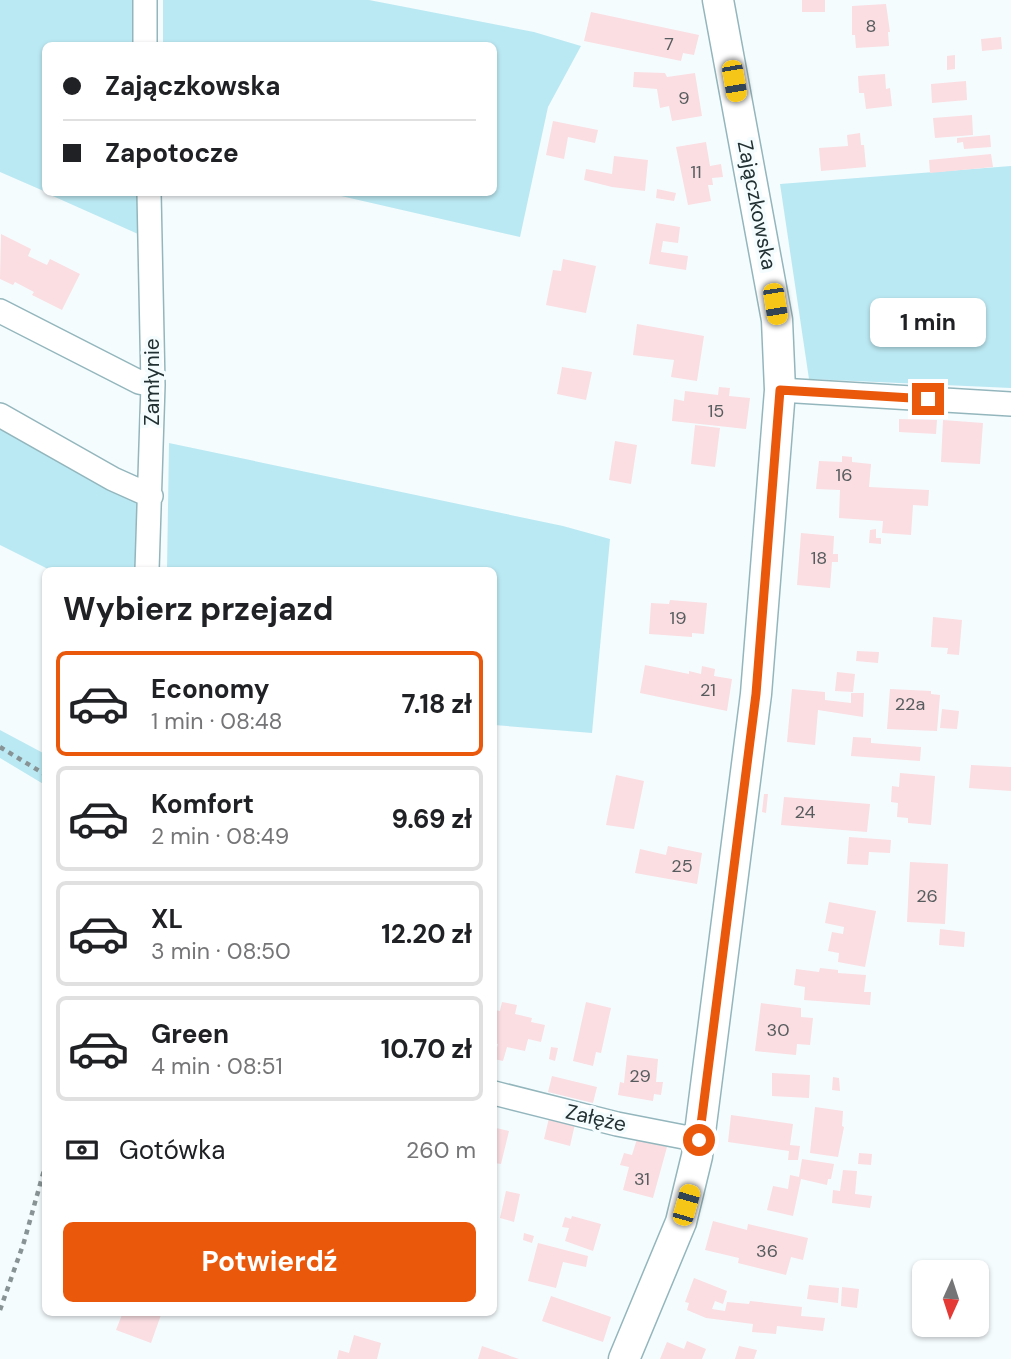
<!DOCTYPE html>
<html lang="pl">
<head>
<meta charset="utf-8">
<style>
  body { margin:0; font-family:"DM Sans",sans-serif; background:#f2f2f2; color:#202124; height:100vh; display:flex; flex-direction:column; font-size:26px; white-space:nowrap }
  * { box-sizing:border-box; margin:0 }
  p { font-size:23px; color:#757577 }
  .icon { flex:none; width:38px; height:38px; fill:none; stroke:currentColor; stroke-width:2; stroke-linecap:round; stroke-linejoin:round }
  .map { position:relative; flex:1; overflow:hidden }
  .details { position:absolute; left:42px; top:567px; width:455px; height:749px; display:flex; flex-direction:column; background:#fff; border-radius:10px; box-shadow:0 2px 5px #0004 }
  .details>* { flex:none }
  .top-card { position:absolute; left:42px; top:42px; width:455px; height:154px; border-radius:10px; box-shadow:0 2px 5px #0004; display:grid; align-content:center; height:154px; padding:0 21px; background:#fff }
  .needle { width:46px; rotate:183deg }
  .controls { position:absolute; left:912px; top:1260px; display:grid; gap:14px }
  .controls a { display:grid; place-items:center; width:77px; height:77px; border-radius:10px; background:#fff; box-shadow:0 2px 5px #0004; font-size:35px }
  .end { position:absolute; width:32px; height:32px; margin:-16px; border:9px solid #ea580c; background:#fff; box-shadow:0 0 0 4px #fff }
  .from { border-radius:50% }
  .bubble { position:absolute; height:49px; border-radius:10px; background:#fff; box-shadow:0 2px 5px #0004; font-size:23px; font-weight:700; line-height:49px; text-align:center }
  .car { position:absolute; width:21px; height:42px; margin:-21px -10px; border-radius:9px; box-shadow:0 0 5px 2px #0007; background:linear-gradient(#f5c518 24%,#345 0 40%,#f5c518 0 76%,#345 0 86%,#f5c518 0) }
  .top-card b { display:flex; align-items:center; gap:24px; height:66px; font-size:26px }
  .top-card b+b { border-top:2px solid #e0e0e0 }
  .top-card i { width:18px; height:18px; background:#202124 }
  ul { padding:0; list-style:none }
  li { display:flex; align-items:center; gap:21px; height:105px; margin:0 14px 10px; padding:0 7px; border:4px solid #e0e0e0; border-radius:10px }
  li div { flex:1 }
  li b { display:block; font-size:26px }
  li em { font-style:normal; font-weight:700 }
  li.current { border-color:#ea580c }
  li>.icon { width:63px; height:63px; stroke-width:1.5 }
  h2 { padding:0 21px; font-size:32px; line-height:84px }
  .pay { display:flex; align-items:center; gap:18px; height:77px; padding:0 21px; font-size:26px }
  .pay p { margin-inline-start:auto }
  .action { display:flex; gap:14px; margin-top:auto; padding:14px 21px }
  .action a { flex:1; height:80px; border-radius:10px; background:#ea580c; color:#fff; font-size:28px; font-weight:700; line-height:80px; text-align:center }
  .map>svg:first-child { display:block }
  .green { fill:#bbe9f3 }
  .building { fill:#fadee2 }
  .lines { fill:none; stroke-linecap:round; stroke-linejoin:round }
  .minor-casing { stroke:#93b6bd; stroke-width:26 }
  .major-casing { stroke:#93b6bd; stroke-width:33 }
  .path { stroke:#889395; stroke-width:4.5; stroke-dasharray:5 5; stroke-linecap:butt }
  .minor { stroke:#fff; stroke-width:23 }
  .major { stroke:#fff; stroke-width:30 }
  .route { stroke:#ea580c; stroke-width:9 }
  .labels { text-anchor:middle; stroke-width:7; stroke-linejoin:round; paint-order:stroke }
  .number-label { font-size:18px; fill:#575c5e }
  .street-label { font-size:21px; fill:#213032; stroke:#f5fcfe }
</style>
</head>
<body>
<div class="map">
<svg width="1011" height="1359" viewBox="0 0 1011 1359">
  <rect width="100%" height="100%" fill="#f5fcfe"/>
  <!-- green -->
  <path class="green" d="M0 0H137V45L46 46V192L0 172Z
    M163 0H369L534 32 581 46 548 107 520 237 328 193 494 192V46L163 45Z
    M1011 166V388L809 379 780 184Z
    M46 193H138V234Z
    M0 424 144 500 137 570H50L0 545Z
    M169 443 563 526 610 539 592 733 494 725V570H167Z
    M0 730 45 754V785L0 758Z"/>
  <!-- building -->
  <path class="building" d="M802 0H825V12H802Z
    M886 4 890 32H888L889 46 856 48 855 35H852V6Z
    M591 12 699 35 694 55 683 53 681 61 584 41Z
    M1001 37 1002 49 982 51 981 39Z
    M955 55V69L947 70V56Z
    M634 72 665 73 667 77 695 73 702 116 672 121 669 106 660 108 657 89 633 87Z
    M885 74 886 89 890 88 892 106 866 109 864 93H859L858 76Z
    M966 81 967 100 932 103 931 84Z
    M972 115 973 135 935 138 933 118Z
    M553 121 598 130 595 143 568 137 564 159 546 155Z
    M860 133 861 145H864L866 167 821 171 819 148 848 146 847 135Z
    M990 135 991 147 964 149 963 142 957 143V138Z
    M706 142 710 166 721 164 723 177 712 178 713 185H708L711 201 688 205 676 147Z
    M991 154 993 167 930 173 929 160Z
    M614 156 648 160 645 191 612 187 584 180 586 169 612 174Z
    M657 189 676 193 674 201 656 198Z
    M656 223 680 227 678 243 663 241 661 252 688 256 686 270 649 264Z
    M1 234 31 249 28 256 47 265 50 259 80 274 62 310 32 295 34 292 15 282 13 285 0 279Z
    M563 259 596 266 586 313 546 305 553 270 561 271Z
    M637 324 704 336 697 381 671 377 674 360 633 355Z
    M562 367 592 372 586 400 557 394Z
    M719 387 730 388 729 396 750 398 746 429 672 421 674 399 684 401 685 391 718 395Z
    M899 419 937 420 936 434 899 432Z
    M943 420 983 423 980 464 941 462Z
    M695 425 720 428 715 467 691 464Z
    M615 441 637 445 631 484 609 480Z
    M842 456 852 457V462L871 464 869 487 929 490 928 506 913 505 911 535 882 533 883 521 839 518 840 490 816 489 819 461 842 462Z
    M876 529V538H881V544L869 543 870 530Z
    M801 533 834 536 833 554H838V562H832L830 588 797 585Z
    M670 600 707 603 704 634 692 633V637L649 634 651 603 669 604Z
    M933 617 962 620 959 655 947 654 948 648 931 647Z
    M857 651 879 652 878 663 856 661Z
    M645 665 689 674V671L701 674 702 666 715 669 714 676 732 679 727 711 640 693Z
    M837 672 855 674 853 692 835 691Z
    M792 689 825 692V700L851 703V693H864L863 717 818 710 815 745 787 742Z
    M890 689 931 691V694L940 695 937 731 887 729Z
    M942 709 959 711 957 729 940 728Z
    M853 737 871 738V743L921 747 920 761 851 756Z
    M971 765 1011 767V791L969 788Z
    M900 773 935 776 931 825 908 823V818L897 817 898 803 891 802 892 786 899 787Z
    M616 775 644 781 634 829 606 825Z
    M764 794H768L766 813 762 812Z
    M784 797 870 804 867 832 781 825Z
    M849 837 891 840 890 853 869 852 868 865 847 864Z
    M668 846 702 853 697 884 635 873 640 849 666 855Z
    M910 862 948 864 945 924 907 922Z
    M829 902 876 911 865 967 838 962 839 953 828 951 832 932 843 934 844 927 825 923Z
    M940 929 965 932 964 947 939 945Z
    M820 968 838 970V973L866 975 864 992H871L870 1005 804 1000 805 987 794 985 796 969 819 972Z
    M502 1002 517 1005 515 1014 532 1018 531 1022 545 1025 541 1042 528 1039 525 1051 507 1047 503 1061 494 1059 498 1044 494 1043 495 1010 500 1011Z
    M586 1002 611 1008 601 1053 596 1052 593 1066 573 1061Z
    M761 1003 801 1008V1017L813 1018 810 1045 797 1044 796 1055 755 1051Z
    M551 1047 558 1048 555 1061 549 1059Z
    M627 1055 658 1059 656 1082H663L661 1095 654 1094 653 1101 618 1095 620 1082 624 1083Z
    M772 1073 810 1075 809 1098 772 1096Z
    M552 1076 597 1087 593 1103 548 1092Z
    M833 1077 839 1078 840 1091 832 1090Z
    M815 1107 843 1111 842 1126 844 1127 838 1157 810 1153Z
    M731 1115 793 1124 790 1145 800 1146 798 1160H788L789 1151 728 1142Z
    M549 1118 575 1124 570 1146 544 1139Z
    M496 1128 509 1131 501 1164 494 1163V1132Z
    M637 1139 667 1147 653 1198 623 1190 629 1167 620 1165 624 1153 632 1155Z
    M859 1153 872 1154 871 1165 858 1164Z
    M802 1159 834 1164 831 1179H828L827 1185 801 1179 793 1216 767 1210 773 1186 788 1189 790 1175 799 1177Z
    M843 1170 857 1171 855 1194 872 1196 870 1208 832 1203 833 1190 840 1191Z
    M506 1191 520 1194 514 1222 500 1218Z
    M572 1216 601 1224 593 1251 565 1241 569 1228 562 1227 565 1217 571 1219Z
    M713 1221 747 1230 748 1224 808 1238 803 1260 791 1257 786 1275 738 1263 739 1258 705 1250Z
    M524 1233 534 1236 532 1243 523 1240Z
    M538 1243 588 1256 586 1267 563 1262 556 1288 528 1281Z
    M694 1278 727 1291 723 1304 715 1301 712 1309 725 1311 727 1302 749 1304 750 1301 802 1307 801 1316 825 1318 823 1331 777 1326 776 1334 752 1332 753 1324 706 1318 687 1310 689 1303 685 1302Z
    M809 1285 839 1288 838 1303 807 1299Z
    M842 1287 859 1289 857 1308 841 1306Z
    M551 1296 611 1317 603 1342 542 1321Z
    M123 1312H162L151 1343 116 1330Z
    M354 1335 381 1343 377 1359H337L339 1350 349 1353Z
    M687 1341 706 1349 702 1359H660L667 1342 684 1349Z
    M482 1346 519 1359H478Z
    M739 1346 757 1350 754 1359H735Z"/>
  <g class="lines">
    <!-- minor casing -->
    <g class="minor-casing">
      <path id="minor" d="M145 46V0
        M0 311 139 382 153 385
        M780 390 1011 404
        M0 415 113 479 151 496
        M147 570 153 385 149 192
        M494 1093 617 1124 699 1140"/>
    </g>
    <!-- major casing -->
    <g class="major-casing">
      <path id="major" d="M624 1359 681 1222 697 1156 756 694 780 390 777 320 718 0"/>
    </g>
    <!-- path -->
    <path class="path" d="M0 747 46 775
      M0 1310 24 1242 46 1163"/>
    <!-- minor -->
    <use href="#minor" class="minor"/>
    <!-- major -->
    <use href="#major" class="major"/>
  </g>
  <g class="lines">
    <!-- route -->
    <path class="route" d="M699 1140 756 694 780 390 928 399"/>
  </g>
  <g class="labels">
    <!-- number labels -->
    <g class="number-label">
      <text x="871" y="32">8</text>
      <text x="669" y="50">7</text>
      <text x="684" y="104">9</text>
      <text x="696" y="178">11</text>
      <text x="716" y="417">15</text>
      <text x="844" y="481">16</text>
      <text x="819" y="564">18</text>
      <text x="678" y="624">19</text>
      <text x="708" y="696">21</text>
      <text x="910" y="710">22a</text>
      <text x="805" y="818">24</text>
      <text x="682" y="872">25</text>
      <text x="927" y="902">26</text>
      <text x="778" y="1036">30</text>
      <text x="640" y="1082">29</text>
      <text x="642" y="1185">31</text>
      <text x="767" y="1257">36</text>
    </g>
    <!-- street labels -->
    <g class="street-label">
      <text transform="translate(757 205) rotate(79)" y="7">Zajączkowska</text>
      <text transform="translate(152 382) rotate(-90)" y="7">Zamłynie</text>
      <text transform="translate(596 1118) rotate(13)" y="7">Załęże</text>
    </g>
  </g>
</svg>
<div class="controls">
<a><svg class="needle" viewBox="-14 -14 28 28"><path d="M0-13l5 13h-10z" fill="#e53935"/><path d="M0 13l5-13h-10z" fill="#757577"/></svg></a>
</div>
<i class="end from" style="left:699px;top:1140px"></i>
<i class="end" style="left:928px;top:399px"></i>
<div class="bubble" style="left:870px;top:298px;width:116px">1 min</div>
<i class="car" style="left:734px;top:81px;rotate:170deg"></i>
<i class="car" style="left:775px;top:304px;rotate:171deg"></i>
<i class="car" style="left:686px;top:1205px;rotate:16deg"></i>
<div class="top-card">
<b><i class="from"></i>Zajączkowska</b>
<b><i></i>Zapotocze</b>
</div>
<section class="details">
<h2>Wybierz przejazd</h2>
<ul>
<li class="current"><svg class="icon" aria-label="car" viewBox="0 0 24 24"><path d="M5 17H2v-5l4-1 3-4h7l3 4 3 1v5h-3M9 17h6M6 11h13"/><circle cx="7" cy="17" r="2"/><circle cx="17" cy="17" r="2"/></svg><div><b>Economy</b><p>1 min · 08:48</p></div><em>7.18 zł</em></li>
<li><svg class="icon" aria-label="car" viewBox="0 0 24 24"><path d="M5 17H2v-5l4-1 3-4h7l3 4 3 1v5h-3M9 17h6M6 11h13"/><circle cx="7" cy="17" r="2"/><circle cx="17" cy="17" r="2"/></svg><div><b>Komfort</b><p>2 min · 08:49</p></div><em>9.69 zł</em></li>
<li><svg class="icon" aria-label="car" viewBox="0 0 24 24"><path d="M5 17H2v-5l4-1 3-4h7l3 4 3 1v5h-3M9 17h6M6 11h13"/><circle cx="7" cy="17" r="2"/><circle cx="17" cy="17" r="2"/></svg><div><b>XL</b><p>3 min · 08:50</p></div><em>12.20 zł</em></li>
<li><svg class="icon" aria-label="car" viewBox="0 0 24 24"><path d="M5 17H2v-5l4-1 3-4h7l3 4 3 1v5h-3M9 17h6M6 11h13"/><circle cx="7" cy="17" r="2"/><circle cx="17" cy="17" r="2"/></svg><div><b>Green</b><p>4 min · 08:51</p></div><em>10.70 zł</em></li>
</ul>
<div class="pay"><svg class="icon" aria-label="cash" viewBox="0 0 24 24"><path d="M3 7h18v10H3z"/><circle cx="12" cy="12" r="2"/></svg>Gotówka<p>260 m</p></div>
<div class="action"><a>Potwierdź</a></div>
</section>
</div>
</body>
</html>
